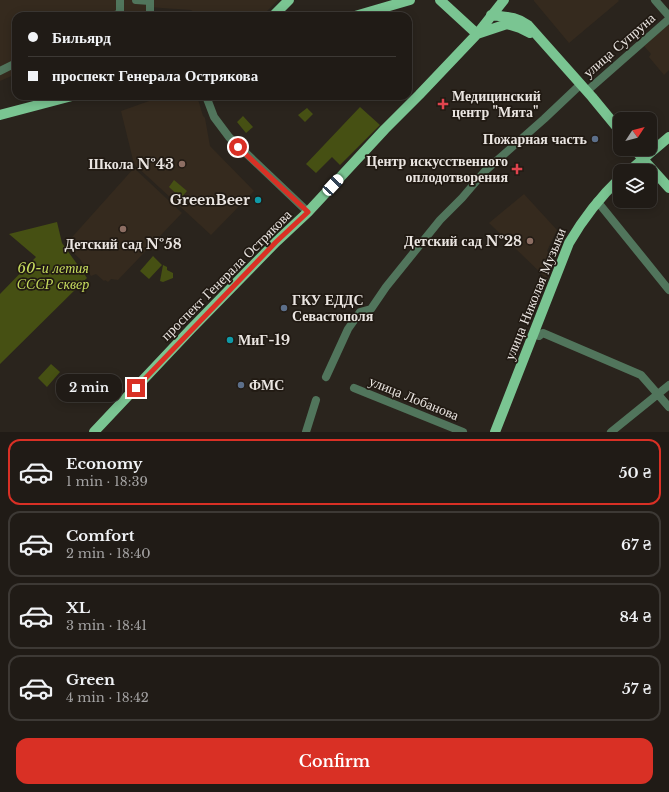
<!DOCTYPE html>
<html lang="en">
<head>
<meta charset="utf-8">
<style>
  body { margin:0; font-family:"Libre Baskerville",serif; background:#28241f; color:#f1f3f6; height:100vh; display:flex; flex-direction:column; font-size:15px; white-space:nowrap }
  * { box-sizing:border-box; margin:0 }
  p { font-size:13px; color:#a2a1a1 }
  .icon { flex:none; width:22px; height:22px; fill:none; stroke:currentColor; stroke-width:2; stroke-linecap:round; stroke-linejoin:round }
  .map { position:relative; height:432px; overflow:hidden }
  .panel { display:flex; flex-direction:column; background:#201b16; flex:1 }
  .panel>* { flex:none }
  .top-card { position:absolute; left:12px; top:12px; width:400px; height:88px; border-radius:12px; box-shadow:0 2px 10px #0003,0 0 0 1px #3d3935; display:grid; align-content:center; height:88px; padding:0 16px; background:#201b16 }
  .needle { width:26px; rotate:54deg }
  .controls { position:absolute; left:613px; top:112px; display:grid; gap:8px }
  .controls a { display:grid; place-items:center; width:44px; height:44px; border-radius:8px; background:#201b16; box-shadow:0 2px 10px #0003,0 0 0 1px #3d3935; font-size:20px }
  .end { position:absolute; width:18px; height:18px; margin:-9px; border:5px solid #d93025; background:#fff; box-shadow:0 0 0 2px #fff }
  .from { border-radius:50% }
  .bubble { position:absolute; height:28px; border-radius:12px; background:#201b16; box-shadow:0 2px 10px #0003,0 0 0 1px #3d3935; font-size:13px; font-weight:600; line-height:28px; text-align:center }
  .car { position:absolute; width:12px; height:24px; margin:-12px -6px; border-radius:5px; box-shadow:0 0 3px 1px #0007; background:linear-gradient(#fff 24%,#345 0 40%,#fff 0 76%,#345 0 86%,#fff 0) }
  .top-card b { display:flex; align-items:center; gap:14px; height:38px; font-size:15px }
  .top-card b+b { border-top:1px solid #3d3935 }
  .top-card i { width:10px; height:10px; background:#f1f3f6 }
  ul { padding:7px 0 0; list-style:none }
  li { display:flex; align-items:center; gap:12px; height:66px; margin:0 8px 6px; padding:0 8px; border:2px solid #3d3935; border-radius:12px }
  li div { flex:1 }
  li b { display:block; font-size:15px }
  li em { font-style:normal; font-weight:600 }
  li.selected { border-color:#d93025 }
  li>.icon { width:36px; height:36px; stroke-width:1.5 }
  .button { display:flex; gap:8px; margin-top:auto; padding:8px 16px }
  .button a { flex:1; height:46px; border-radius:12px; background:#d93025; color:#fff; font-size:16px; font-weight:600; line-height:46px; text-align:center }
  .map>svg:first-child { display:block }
  .built { fill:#352a1e }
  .green { fill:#465013 }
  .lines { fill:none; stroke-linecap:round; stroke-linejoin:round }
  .minor { stroke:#51755c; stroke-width:8 }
  .major { stroke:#7ac592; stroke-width:10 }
  .route { stroke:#d93025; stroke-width:5 }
  .health-dot { fill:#e0444e; stroke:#211a13; stroke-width:1.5 }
  .service-dot { fill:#5c6f8a; stroke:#211a13; stroke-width:1.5 }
  .education-dot { fill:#8d6e63; stroke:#211a13; stroke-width:1.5 }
  .culture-dot { fill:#0f9aa8; stroke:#211a13; stroke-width:1.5 }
  .labels { text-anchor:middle; stroke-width:3.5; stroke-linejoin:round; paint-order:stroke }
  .street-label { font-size:14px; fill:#eae5e1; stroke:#211a13 }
  .poi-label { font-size:14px; font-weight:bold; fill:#eae5e1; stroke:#211a13; text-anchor:end }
  .park-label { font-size:14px; font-style:italic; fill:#c8de5f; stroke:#211a13 }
</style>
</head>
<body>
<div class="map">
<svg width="669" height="432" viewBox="0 0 669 432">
  <rect width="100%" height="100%" fill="#2a241d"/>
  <!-- built -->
  <path class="built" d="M0 0H278L262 16H200L191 10 148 7V16H16V74L0 81Z
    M534 0H618L619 1 569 43 534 1Z
    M669 23V70L664 75 649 57 651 54 644 46Z
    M163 96H197L203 116 205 118 210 146 254 191 211 235 134 164 121 111Z
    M134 168 182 213 118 280 111 279 108 282 105 280 104 281 96 274 91 276 80 259 65 245Z
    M524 194 557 230 547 251 556 257 547 279 489 223Z"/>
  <!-- green -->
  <path class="green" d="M360 107 380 125 340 165 332 157 316 173 306 164Z
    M307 108 313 114 305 122 298 115Z
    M243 116 253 127 246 133 237 122Z
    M174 180 187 191 181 198 169 187Z
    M57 222 62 243 87 278 0 364V294L36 257 9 234Z
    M153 256 162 265 149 279 140 271Z
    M163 265 167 267V270L173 273V278L163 282 160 281Z
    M51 364 60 372 47 387 38 378Z"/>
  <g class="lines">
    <!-- minor -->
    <path class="minor" d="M136 0 150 1
      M150 0V16
      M655 0 669 16
      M113 16 120 13V0
      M0 71 16 63
      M587 91 669 19
      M206 96 214 117 229 137 308 212
      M597 201 669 290
      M534 333 539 336 543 333 641 375 669 407
      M326 377 348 329 360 312 371 309 386 287 440 220 462 198 485 171 544 119 581 84
      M354 388 463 432
      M306 432 316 400
      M611 432 669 385"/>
    <!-- major -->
    <path class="major" d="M440 0 477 34
      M491 15C506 17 515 16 528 25L592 97 620 131
      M273 16 289 0
      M355 16 410 0
      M507 24 520 28 530 33
      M477 34 507 24
      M0 115 72 96
      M634 149 669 188
      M629 171 669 137
      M94 432 191 329 276 242 308 212 385 129 419 95 477 34 504 0
      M495 432 569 243C583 219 599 198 620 178"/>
  </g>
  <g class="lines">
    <!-- route -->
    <path class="route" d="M136 388 276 242 308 212 238 147"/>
  </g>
  <!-- markers -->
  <g class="health-dot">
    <path d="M441 98h4v4h4v4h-4v4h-4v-4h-4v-4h4z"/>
    <path d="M515 163h4v4h4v4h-4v4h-4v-4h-4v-4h4z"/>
  </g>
  <g class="service-dot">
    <circle cx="595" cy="139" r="4"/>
    <circle cx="284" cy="308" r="4"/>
    <circle cx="241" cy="385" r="4"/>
  </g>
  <g class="education-dot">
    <circle cx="182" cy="164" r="4"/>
    <circle cx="123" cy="229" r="4"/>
    <circle cx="530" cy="241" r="4"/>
  </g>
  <g class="culture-dot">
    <circle cx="258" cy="200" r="4"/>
    <circle cx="230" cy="340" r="4"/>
  </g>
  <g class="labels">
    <!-- street labels -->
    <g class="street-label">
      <text transform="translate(619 45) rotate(-41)" y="5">улица Супруна</text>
      <text transform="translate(226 275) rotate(-45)" y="5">проспект Генерала Острякова</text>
      <text transform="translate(535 294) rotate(-68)" y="5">улица Николая Музыки</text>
      <text transform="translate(414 398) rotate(22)" y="5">улица Лобанова</text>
    </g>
    <!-- poi labels -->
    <g class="poi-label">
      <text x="452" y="101" text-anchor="start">Медицинский<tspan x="452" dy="16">центр "Мята"</tspan></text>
      <text x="587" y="144">Пожарная часть</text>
      <text x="508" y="166">Центр искусственного<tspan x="508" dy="16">оплодотворения</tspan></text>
      <text x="174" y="169">Школа №43</text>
      <text x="250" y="205">GreenBeer</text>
      <text x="522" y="246">Детский сад №28</text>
      <text x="123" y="249" text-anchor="middle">Детский сад №58</text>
      <text x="292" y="305" text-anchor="start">ГКУ ЕДДС<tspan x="292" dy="16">Севастополя</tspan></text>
      <text x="238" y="345" text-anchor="start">МиГ-19</text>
      <text x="249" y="390" text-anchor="start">ФМС</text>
    </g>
    <!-- park labels -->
    <g class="park-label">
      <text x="53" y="273">60-и летия<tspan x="53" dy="16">СССР сквер</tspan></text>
    </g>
  </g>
</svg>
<div class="controls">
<a><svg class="needle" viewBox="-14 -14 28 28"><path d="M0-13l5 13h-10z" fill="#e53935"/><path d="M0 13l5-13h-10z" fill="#a2a1a1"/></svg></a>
<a><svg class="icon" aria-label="layers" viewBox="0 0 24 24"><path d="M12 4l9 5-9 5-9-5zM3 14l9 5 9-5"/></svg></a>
</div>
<i class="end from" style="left:238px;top:147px"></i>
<i class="end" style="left:136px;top:388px"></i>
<div class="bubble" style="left:56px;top:374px;width:66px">2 min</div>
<i class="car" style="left:333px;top:185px;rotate:43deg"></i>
<div class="top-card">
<b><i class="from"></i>Бильярд</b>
<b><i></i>проспект Генерала Острякова</b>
</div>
</div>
<section class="panel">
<ul>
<li class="selected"><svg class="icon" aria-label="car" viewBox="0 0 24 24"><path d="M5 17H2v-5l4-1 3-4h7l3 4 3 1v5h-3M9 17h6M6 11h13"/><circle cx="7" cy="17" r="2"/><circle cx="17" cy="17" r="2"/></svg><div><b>Economy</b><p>1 min · 18:39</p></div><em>50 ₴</em></li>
<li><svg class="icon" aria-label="car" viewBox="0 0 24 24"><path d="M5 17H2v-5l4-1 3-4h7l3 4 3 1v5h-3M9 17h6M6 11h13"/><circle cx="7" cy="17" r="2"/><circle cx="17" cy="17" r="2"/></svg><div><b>Comfort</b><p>2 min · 18:40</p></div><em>67 ₴</em></li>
<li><svg class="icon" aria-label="car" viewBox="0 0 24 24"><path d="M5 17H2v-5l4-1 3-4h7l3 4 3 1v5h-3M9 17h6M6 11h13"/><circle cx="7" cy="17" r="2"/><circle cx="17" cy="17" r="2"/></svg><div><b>XL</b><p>3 min · 18:41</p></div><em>84 ₴</em></li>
<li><svg class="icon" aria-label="car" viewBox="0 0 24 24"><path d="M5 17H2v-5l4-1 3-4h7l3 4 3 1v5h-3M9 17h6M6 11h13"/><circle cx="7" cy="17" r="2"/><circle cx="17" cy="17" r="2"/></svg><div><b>Green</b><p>4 min · 18:42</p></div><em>57 ₴</em></li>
</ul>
<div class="button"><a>Confirm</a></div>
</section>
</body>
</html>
